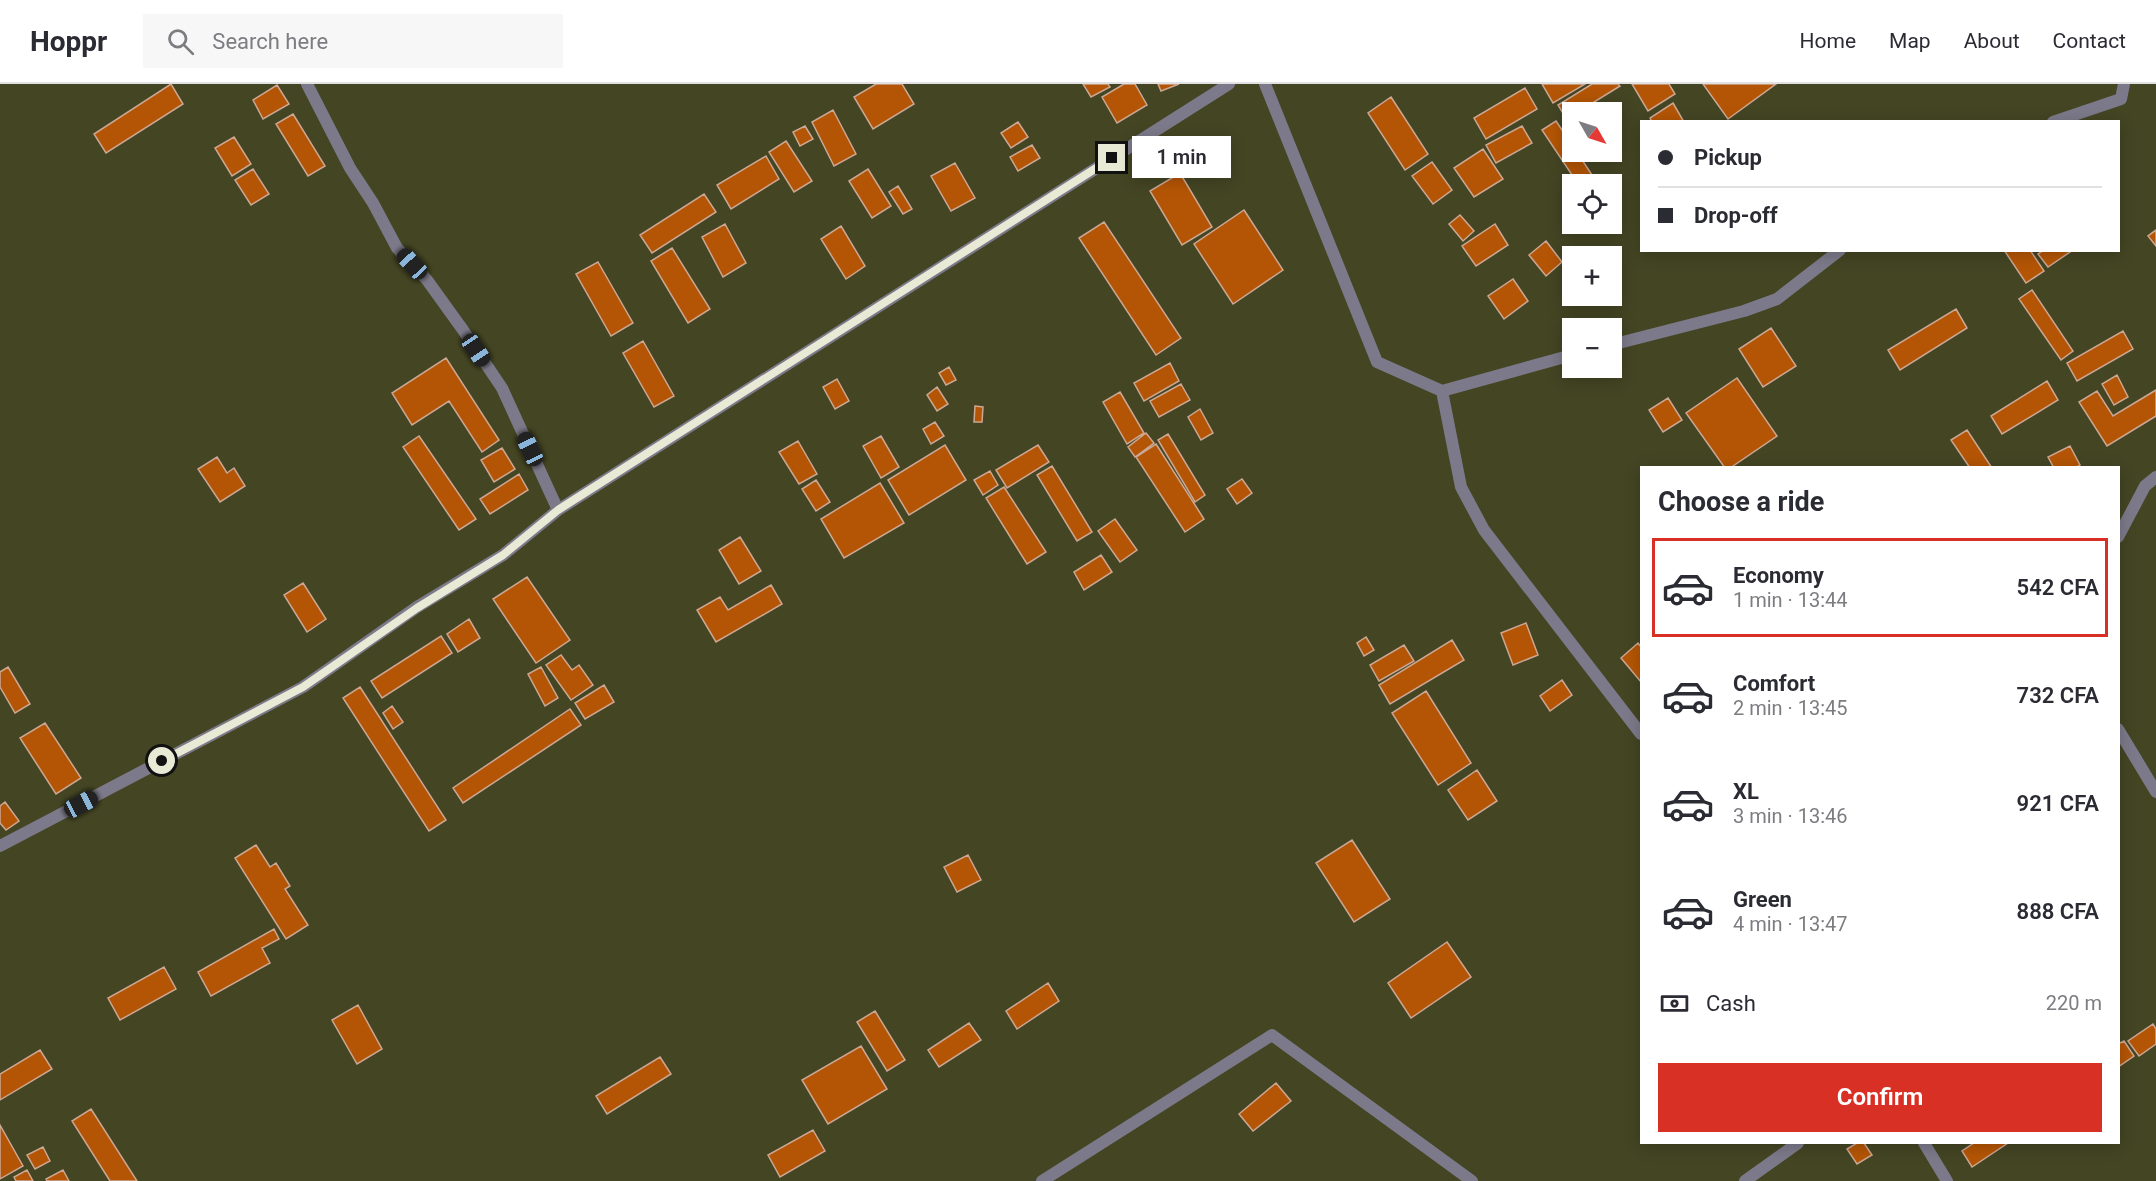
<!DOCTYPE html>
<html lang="en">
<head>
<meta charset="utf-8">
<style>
  body { margin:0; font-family:Roboto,sans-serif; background:#f7f7f7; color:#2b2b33; height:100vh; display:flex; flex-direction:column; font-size:22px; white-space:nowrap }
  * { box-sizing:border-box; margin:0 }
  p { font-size:20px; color:#7c7c81 }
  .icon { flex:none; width:33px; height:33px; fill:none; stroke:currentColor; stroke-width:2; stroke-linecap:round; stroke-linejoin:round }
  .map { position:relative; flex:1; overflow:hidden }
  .sheet { position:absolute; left:1640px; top:382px; width:480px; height:678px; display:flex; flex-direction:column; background:#fff; border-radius:0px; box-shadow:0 3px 15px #0003 }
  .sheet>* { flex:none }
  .hud { position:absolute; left:1640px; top:36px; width:480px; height:132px; border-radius:0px; box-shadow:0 3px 15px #0003; display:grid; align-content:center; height:132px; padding:0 18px; background:#fff }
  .needle { width:39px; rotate:129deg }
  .buttons { position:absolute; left:1562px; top:18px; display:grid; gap:12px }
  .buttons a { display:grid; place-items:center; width:60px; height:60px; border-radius:0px; background:#fff; box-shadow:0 3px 15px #0003; font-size:30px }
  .end { position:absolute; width:27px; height:27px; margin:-14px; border:8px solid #e9ead6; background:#111; box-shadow:0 0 0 3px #111 }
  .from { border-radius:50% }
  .bubble { position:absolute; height:42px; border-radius:0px; background:#fff; box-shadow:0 3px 15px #0003; font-size:20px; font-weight:600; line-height:42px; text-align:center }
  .car { position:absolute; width:18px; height:36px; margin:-18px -9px; border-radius:8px; box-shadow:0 0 4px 2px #0007; background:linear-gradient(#222 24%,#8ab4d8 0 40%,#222 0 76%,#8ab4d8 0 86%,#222 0) }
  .hud b { display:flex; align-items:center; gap:21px; height:57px; font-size:22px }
  .hud b+b { border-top:2px solid #e1e1e2 }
  .hud i { width:15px; height:15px; background:#2b2b33 }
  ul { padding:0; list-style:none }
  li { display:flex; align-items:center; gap:18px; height:99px; margin:0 12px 9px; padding:0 6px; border:3px solid transparent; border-radius:0px }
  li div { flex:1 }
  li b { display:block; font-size:22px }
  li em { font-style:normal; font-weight:600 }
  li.current { border-color:#d93025 }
  li>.icon { width:54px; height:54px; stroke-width:1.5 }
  h2 { padding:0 18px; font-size:27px; line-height:72px }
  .pay { display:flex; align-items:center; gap:15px; height:66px; padding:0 18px; font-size:22px }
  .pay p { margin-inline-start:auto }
  .action { display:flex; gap:12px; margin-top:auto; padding:12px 18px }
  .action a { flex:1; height:69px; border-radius:0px; background:#d93025; color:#fff; font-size:24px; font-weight:600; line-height:69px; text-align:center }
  header { display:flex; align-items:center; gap:36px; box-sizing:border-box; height:84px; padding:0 30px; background:#fff; border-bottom:2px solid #e1e1e2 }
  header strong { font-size:28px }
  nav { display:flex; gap:33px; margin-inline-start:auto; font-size:21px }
  .search { width:420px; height:54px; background:#f7f7f7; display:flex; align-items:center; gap:15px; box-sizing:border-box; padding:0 21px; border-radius:0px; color:#7c7c81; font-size:22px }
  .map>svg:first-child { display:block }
  .building { fill:#b45505; stroke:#cca793; stroke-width:1.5 }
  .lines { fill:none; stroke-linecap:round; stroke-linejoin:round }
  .minor { stroke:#7c7a8a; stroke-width:12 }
  .route { stroke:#e9ead6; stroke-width:8 }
</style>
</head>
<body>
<header>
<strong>Hoppr</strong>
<div class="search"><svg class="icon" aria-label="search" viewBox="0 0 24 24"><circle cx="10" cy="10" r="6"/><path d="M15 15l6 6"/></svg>Search here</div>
<nav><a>Home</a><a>Map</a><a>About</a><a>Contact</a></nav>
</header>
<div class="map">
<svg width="2156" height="1097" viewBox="0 0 2156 1097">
  <rect width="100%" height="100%" fill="#444523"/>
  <!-- building -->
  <path class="building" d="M171 0 183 20 106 69 94 50Z
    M876 0H902L914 20 873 45 854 13Z
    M1083 0H1108L1110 3 1091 13Z
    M1124 0H1135L1147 21 1117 39 1102 13Z
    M1158 0H1179L1161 7Z
    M1542 0H1585L1553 19Z
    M1592 0H1618L1620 2 1578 28H1572V32L1567 36 1558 21Z
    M1632 0H1669L1675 10 1648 27Z
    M1703 0H1776L1728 35Z
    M277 1 289 20 263 35 253 16Z
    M1525 4 1537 25 1486 55 1474 34Z
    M1391 13 1428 70 1405 86 1368 29Z
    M1673 19 1684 38H1652L1650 34Z
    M833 26 856 70 834 82 812 38Z
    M293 30 325 82 308 92 276 40Z
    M1556 37 1572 61V68H1577L1592 91 1578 100 1542 46Z
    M1018 38 1028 53 1011 64 1001 49Z
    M805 42 813 55 800 62 793 48Z
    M1522 42 1532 59 1496 79 1486 61Z
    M234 53 251 80 232 92 215 64Z
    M786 57 812 97 794 108 769 68Z
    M1032 61 1040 74 1018 87 1010 73Z
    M1483 65 1503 95 1474 113 1454 84Z
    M766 72 779 95 731 125 717 101Z
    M1432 78 1452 106 1433 120 1412 92Z
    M955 79 975 114 951 127 931 92Z
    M253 85 269 110 251 121 235 96Z
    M868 85 891 122 872 134 849 97Z
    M1180 89 1212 143 1182 161 1150 107Z
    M898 102 912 125 903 130 889 108Z
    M704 110 716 128 652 169 640 151Z
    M1244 126 1283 186 1233 220 1194 160Z
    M1460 131 1474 147 1463 157 1449 140Z
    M1104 138 1181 254 1156 271 1079 154Z
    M725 140 746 179 723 193 702 153Z
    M1495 140 1508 161 1476 182 1462 162Z
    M841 142 865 182 846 195 821 155Z
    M2156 146V162L2148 152Z
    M1546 157 1562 178 1546 192 1529 171Z
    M672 164 710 225 688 239 651 177Z
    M2004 166H2030L2044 187 2026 199Z
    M2044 166H2073L2048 183 2038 170Z
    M598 178 633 239 611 252 576 190Z
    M1513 195 1528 217 1504 235 1488 212Z
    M2032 206 2073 267 2061 276 2019 215Z
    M1956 225 1967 244 1900 286 1888 266Z
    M1771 244 1796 282 1763 303 1739 265Z
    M2123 247 2133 265 2077 297 2067 279Z
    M643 257 674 312 654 323 623 269Z
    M446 274 499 356 482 368 449 317 412 341 392 309Z
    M1170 279 1179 297 1144 317 1134 299Z
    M949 283 956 296 946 301 939 289Z
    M2117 291 2128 313 2114 321 2102 300Z
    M1737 294 1777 352 1730 384H1725L1686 329Z
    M837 295 849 317 835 325 823 303Z
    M2047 297 2058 316 2002 350 1991 332Z
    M1181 300 1190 316 1159 333 1150 317Z
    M937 303 948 320 937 327 927 311Z
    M2156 306V332L2107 362 2079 318 2097 307 2113 332Z
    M1120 308 1144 349 1127 360 1103 318Z
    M1668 314 1682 336 1663 348 1649 326Z
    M975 322 983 323 982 338H974Z
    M1200 325 1213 349 1201 356 1188 333Z
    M935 338 944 352 931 360 923 345Z
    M1967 346 1992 384H1970L1951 356Z
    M1146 349 1154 359 1135 373 1128 363Z
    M1168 350 1205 411 1195 418 1158 356Z
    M419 352 476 435 459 446 403 363Z
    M881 352 899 383 881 394 863 362Z
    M798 357 817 390 799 400 779 368Z
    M1156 360 1204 435 1185 448 1136 373Z
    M945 361 966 396 909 431 888 396Z
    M1038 361 1049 378 1007 404 996 386Z
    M2070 362 2080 381 2075 384H2054L2048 373Z
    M502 364 515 385 494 398 481 376Z
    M217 373 227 389 234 384 245 402 220 418 198 385Z
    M1052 382 1092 448 1077 457 1037 391Z
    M990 387 998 401 983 411 974 396Z
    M519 390 528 406 490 430 480 415Z
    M1242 395 1252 409 1237 420 1227 405Z
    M816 396 830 418 816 427 802 405Z
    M880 399 904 439 844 474 821 435Z
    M1004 403 1046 468 1027 480 986 414Z
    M1115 435 1137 466 1120 478 1098 447Z
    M740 453 761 487 739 500 719 466Z
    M1101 471 1112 488 1084 506 1074 488Z
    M527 493 570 556 536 579 493 515Z
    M303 499 326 535 307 548 284 511Z
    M771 501 782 520 716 558 697 526 720 513 728 526Z
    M469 535 480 554 458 568 447 550Z
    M1526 539 1538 571 1513 581 1501 549Z
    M441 552 452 569 382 614 371 597Z
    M1366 553 1374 566 1364 572 1357 559Z
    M1452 556 1464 576 1390 620 1379 601Z
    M1638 559 1641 563V598L1621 574Z
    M1404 561 1414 577 1379 597 1370 581Z
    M561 571 572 586 579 581 593 601 571 616 546 581Z
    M8 583 30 620 15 629 0 603V588Z
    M541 583 558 614 545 622 528 590Z
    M1562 596 1572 611 1550 627 1540 612Z
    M604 601 614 618 585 635 575 619Z
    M360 603 446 736 429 747 343 614Z
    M1426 607 1471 679 1438 701 1392 629Z
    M392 622 403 638 393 645 383 629Z
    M570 625 581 641 463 719 453 704Z
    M45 639 81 694 56 710 20 654Z
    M1477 686 1497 717 1468 736 1448 706Z
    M5 718 19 737 6 746 0 739V722Z
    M1352 756 1390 815 1354 838 1316 779Z
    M256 761 270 783 276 779 290 802 285 805 308 841 286 855 235 774Z
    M968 771 981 796 957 808 944 783Z
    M274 845 279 855 262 864 270 879 211 912 198 888Z
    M1447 858 1471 893 1411 934 1388 899Z
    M164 883 176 905 120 936 108 914Z
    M1048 899 1059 917 1017 945 1006 927Z
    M358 921 382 965 357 980 332 936Z
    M875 927 905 976 887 987 857 938Z
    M969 939 981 956 939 983 928 966Z
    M2153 940 2156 945V960L2139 972 2128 957Z
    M2124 957 2134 972 2118 983V960Z
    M861 962 887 1005 828 1040 802 996Z
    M40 966 52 985 0 1016V990Z
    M660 973 671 990 607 1030 596 1012Z
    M1276 999 1291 1017 1253 1047 1239 1030Z
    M91 1025 137 1097H110L72 1037Z
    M0 1041 23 1082 0 1095Z
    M813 1046 825 1067 780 1093 768 1071Z
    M1857 1059H1864L1872 1071 1857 1080 1847 1065Z
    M1974 1059H2008L1972 1083 1962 1067Z
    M43 1063 50 1077 35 1085 27 1071Z
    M27 1086 33 1097H16L14 1093Z
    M63 1086 69 1097H47L46 1095Z"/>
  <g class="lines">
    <!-- minor -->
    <path class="minor" d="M307 0 350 84 373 119 397 164 427 196 463 246 502 304 558 426
      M1265 0 1377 278 1442 307 1572 271
      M2053 38 2121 15 2124 0
      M1611 261 1744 227 1777 215 1840 166
      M1442 307 1461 403 1484 446 1641 650
      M2118 453 2145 402 2156 393
      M2118 645 2156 708
      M0 762 303 603 417 523 503 471 558 426 1229 0
      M1924 1059 1947 1097
      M1042 1097 1272 951 1472 1097
      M1745 1097 1798 1059"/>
  </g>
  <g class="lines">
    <!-- route -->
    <path class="route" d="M162 677 303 603 417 524 503 471 558 426 1112 74"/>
  </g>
</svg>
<div class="buttons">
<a><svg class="needle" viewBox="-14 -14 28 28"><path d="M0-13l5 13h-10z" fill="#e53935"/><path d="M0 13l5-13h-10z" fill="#7c7c81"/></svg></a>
<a><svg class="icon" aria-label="locate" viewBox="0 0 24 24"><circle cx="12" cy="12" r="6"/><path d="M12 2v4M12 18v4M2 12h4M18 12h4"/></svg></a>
<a>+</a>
<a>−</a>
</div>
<i class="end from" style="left:162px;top:677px"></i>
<i class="end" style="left:1112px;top:74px"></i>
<div class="bubble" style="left:1132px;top:52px;width:99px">1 min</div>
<i class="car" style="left:412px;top:180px;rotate:317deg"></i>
<i class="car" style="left:476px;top:266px;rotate:146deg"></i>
<i class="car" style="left:530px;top:365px;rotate:335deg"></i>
<i class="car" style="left:81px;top:720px;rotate:62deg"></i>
<div class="hud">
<b><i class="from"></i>Pickup</b>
<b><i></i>Drop-off</b>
</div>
<section class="sheet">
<h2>Choose a ride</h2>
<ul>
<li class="current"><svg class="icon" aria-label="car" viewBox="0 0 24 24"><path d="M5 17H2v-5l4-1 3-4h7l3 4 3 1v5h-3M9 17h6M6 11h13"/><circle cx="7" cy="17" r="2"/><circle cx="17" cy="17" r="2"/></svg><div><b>Economy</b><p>1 min · 13:44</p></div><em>542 CFA</em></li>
<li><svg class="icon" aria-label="car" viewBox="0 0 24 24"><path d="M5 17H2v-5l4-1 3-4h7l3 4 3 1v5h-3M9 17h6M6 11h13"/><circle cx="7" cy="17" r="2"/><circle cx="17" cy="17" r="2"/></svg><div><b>Comfort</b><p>2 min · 13:45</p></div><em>732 CFA</em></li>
<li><svg class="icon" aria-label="car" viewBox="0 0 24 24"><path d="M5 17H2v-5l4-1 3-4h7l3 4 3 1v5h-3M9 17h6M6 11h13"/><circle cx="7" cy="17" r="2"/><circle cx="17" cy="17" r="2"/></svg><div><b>XL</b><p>3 min · 13:46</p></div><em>921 CFA</em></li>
<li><svg class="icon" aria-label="car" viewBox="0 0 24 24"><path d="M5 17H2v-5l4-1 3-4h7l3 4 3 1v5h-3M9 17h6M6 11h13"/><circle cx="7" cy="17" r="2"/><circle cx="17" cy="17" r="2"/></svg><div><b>Green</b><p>4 min · 13:47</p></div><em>888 CFA</em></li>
</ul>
<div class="pay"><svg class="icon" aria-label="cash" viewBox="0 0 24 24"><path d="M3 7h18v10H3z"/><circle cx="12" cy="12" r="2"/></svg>Cash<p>220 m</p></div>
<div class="action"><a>Confirm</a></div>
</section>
</div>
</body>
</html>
